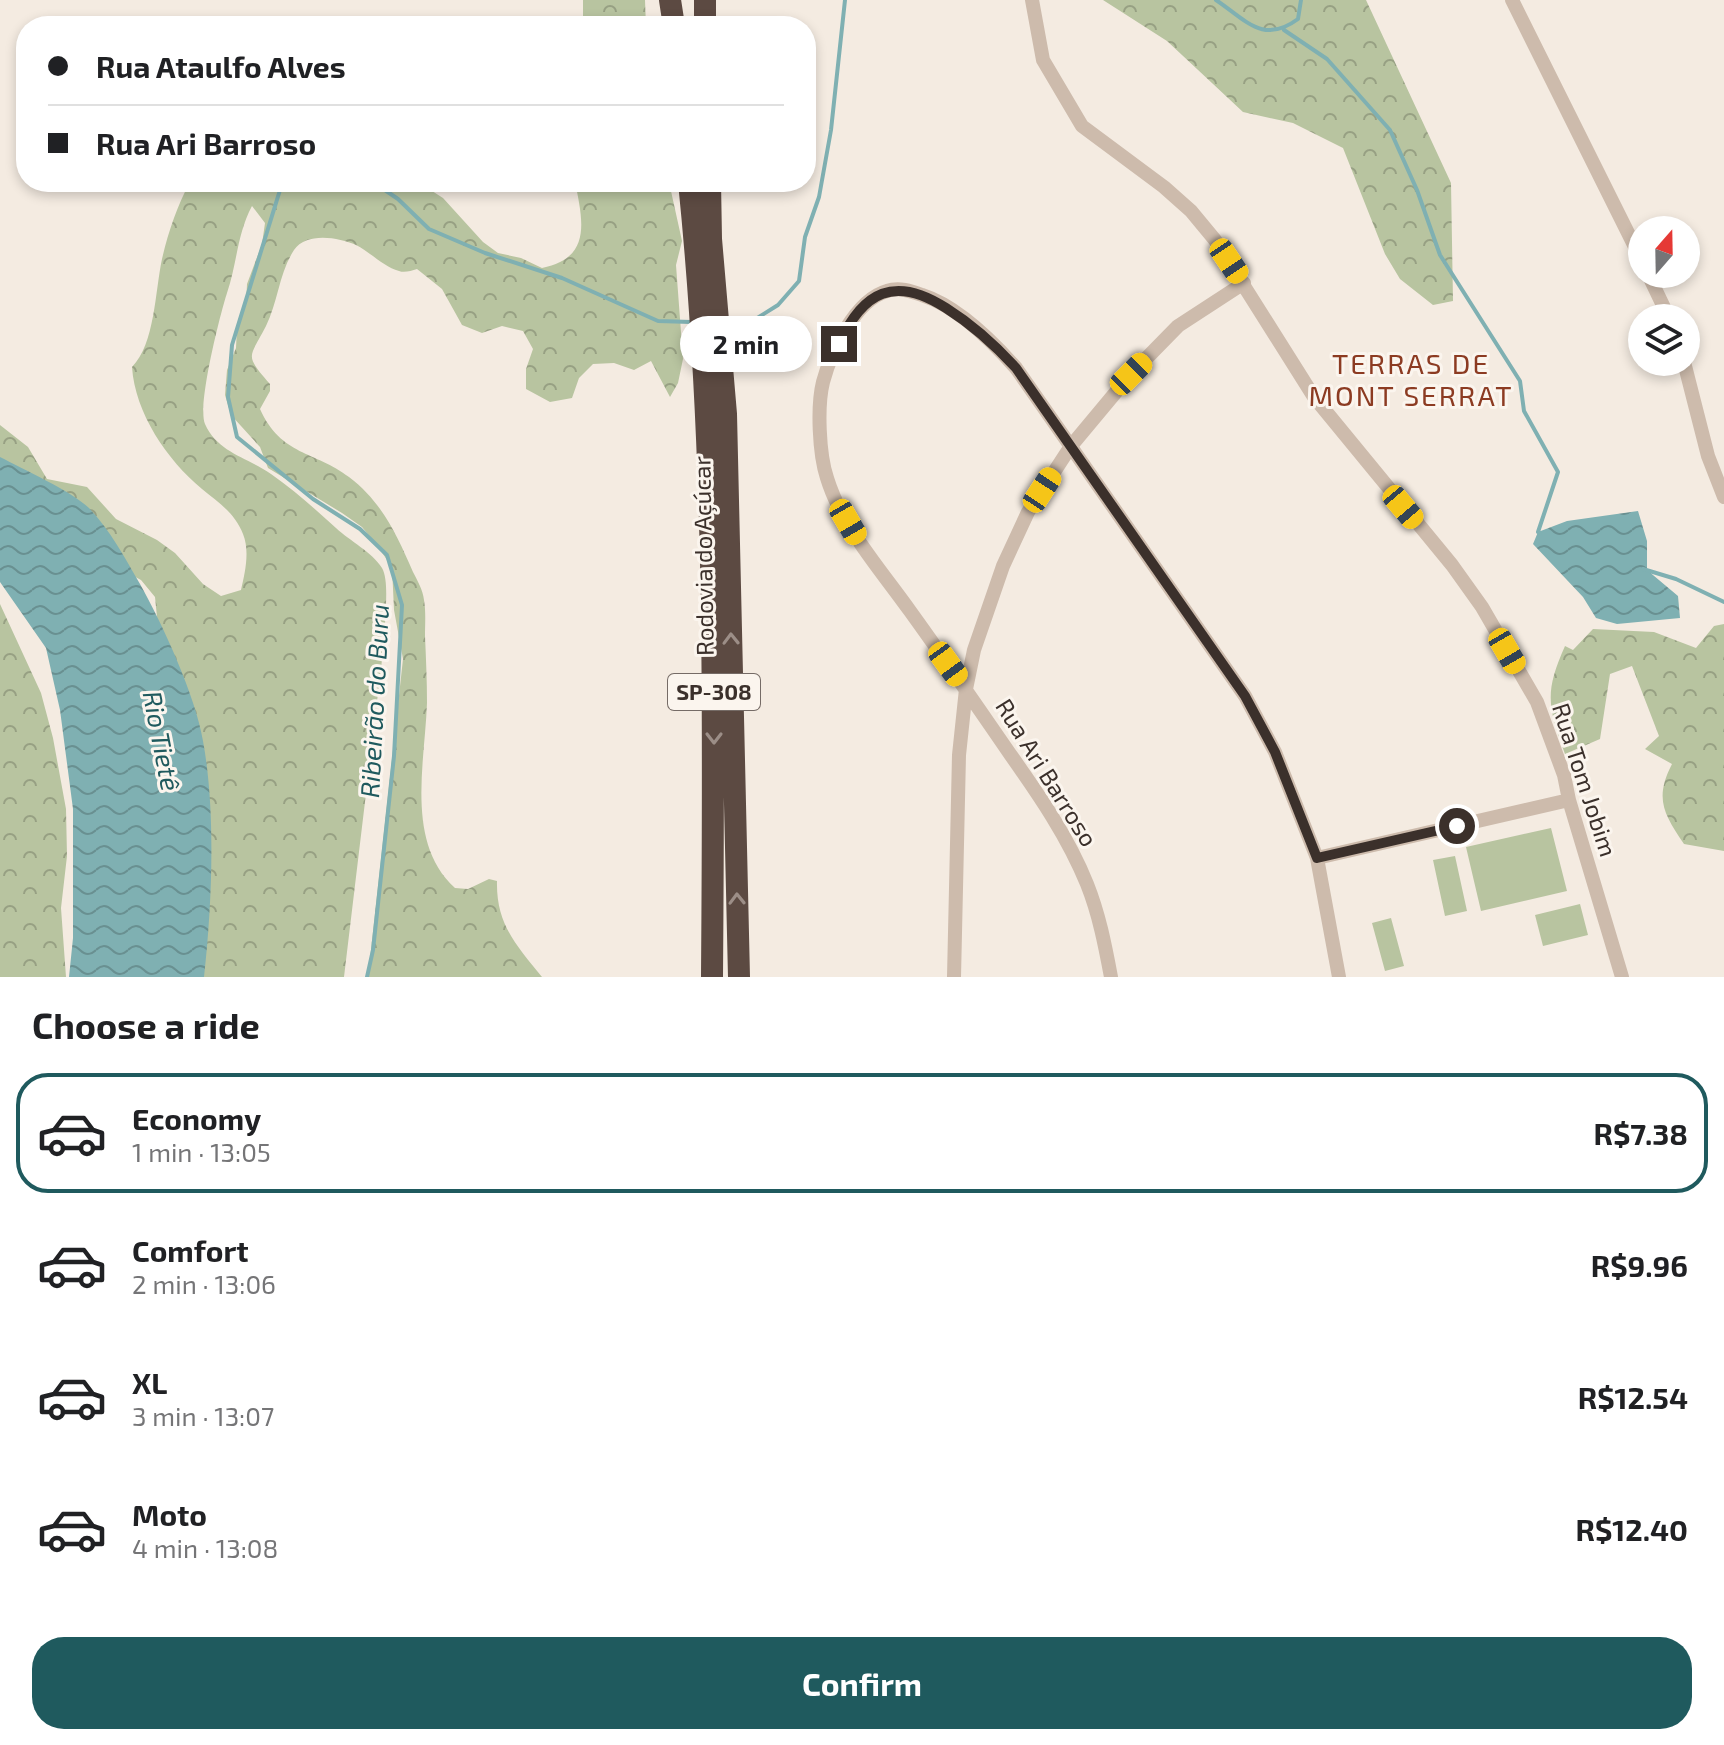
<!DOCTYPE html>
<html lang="en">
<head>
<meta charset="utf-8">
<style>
  body { margin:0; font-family:"Exo 2",sans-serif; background:#f6f6f6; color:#202124; height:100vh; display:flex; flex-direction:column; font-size:30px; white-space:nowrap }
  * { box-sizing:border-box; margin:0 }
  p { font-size:26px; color:#757577 }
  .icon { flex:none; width:44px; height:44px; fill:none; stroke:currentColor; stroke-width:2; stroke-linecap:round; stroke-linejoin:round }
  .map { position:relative; height:977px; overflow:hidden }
  .details { display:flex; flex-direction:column; background:#fff; flex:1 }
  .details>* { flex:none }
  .banner { position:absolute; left:16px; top:16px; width:800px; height:176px; border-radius:32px; box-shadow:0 4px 12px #0003; display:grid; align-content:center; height:176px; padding:0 32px; background:#fff }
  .needle { width:52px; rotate:20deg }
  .fabs { position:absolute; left:1628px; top:216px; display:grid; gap:16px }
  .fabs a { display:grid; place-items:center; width:72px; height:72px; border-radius:50%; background:#fff; box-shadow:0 4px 12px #0003; font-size:40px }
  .end { position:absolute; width:36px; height:36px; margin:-18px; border:10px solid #3b302b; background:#fff; box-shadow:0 0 0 4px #fff }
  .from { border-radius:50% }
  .bubble { position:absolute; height:56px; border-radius:28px; background:#fff; box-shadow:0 4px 12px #0003; font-size:26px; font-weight:700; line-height:56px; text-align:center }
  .car { position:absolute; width:24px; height:48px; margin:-24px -12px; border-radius:10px; box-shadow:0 0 6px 2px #0007; background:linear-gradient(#f5c518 24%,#345 0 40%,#f5c518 0 76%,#345 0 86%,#f5c518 0) }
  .banner b { display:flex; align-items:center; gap:28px; height:76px; font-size:30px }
  .banner b+b { border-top:2px solid #e0e0e0 }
  .banner i { width:20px; height:20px; background:#202124 }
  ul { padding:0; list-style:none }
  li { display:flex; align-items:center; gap:24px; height:120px; margin:0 16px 12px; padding:0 16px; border:4px solid transparent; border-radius:32px }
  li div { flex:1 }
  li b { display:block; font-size:30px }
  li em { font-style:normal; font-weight:700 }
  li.current { border-color:#1f5a5e }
  li>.icon { width:72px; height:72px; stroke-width:1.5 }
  h2 { padding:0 32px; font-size:36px; line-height:96px }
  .cta { display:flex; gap:16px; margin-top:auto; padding:16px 32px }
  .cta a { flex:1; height:92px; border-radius:32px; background:#1f5a5e; color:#fff; font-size:32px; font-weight:700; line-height:92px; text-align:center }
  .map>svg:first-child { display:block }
  .green { fill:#b8c4a0 }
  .forest { fill:url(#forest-crowns) }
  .water { fill:url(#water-waves) }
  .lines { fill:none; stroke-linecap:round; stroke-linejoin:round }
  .stream { stroke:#7fb0b2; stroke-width:4 }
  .minor { stroke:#cdbbac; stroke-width:14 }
  .highway { stroke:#5c4a42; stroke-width:22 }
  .oneway { stroke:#9c8e87 }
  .route { stroke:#3b302b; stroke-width:10 }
  .labels { text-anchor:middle; stroke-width:6; stroke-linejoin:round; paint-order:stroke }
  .shield { fill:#fbf5ee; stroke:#756b66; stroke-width:2 }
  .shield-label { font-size:22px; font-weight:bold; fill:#3b302b }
  .street-label { font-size:24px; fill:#3b302b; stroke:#fbf5ee }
  .water-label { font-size:26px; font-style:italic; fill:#1f5a5e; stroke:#fbf5ee }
  .quarter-label { font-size:28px; letter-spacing:2px; fill:#8c3b22; stroke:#fbf5ee }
</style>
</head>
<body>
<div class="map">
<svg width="1724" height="977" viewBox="0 0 1724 977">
  <defs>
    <pattern id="forest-crowns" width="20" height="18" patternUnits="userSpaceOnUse" patternTransform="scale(2)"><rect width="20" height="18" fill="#b8c4a0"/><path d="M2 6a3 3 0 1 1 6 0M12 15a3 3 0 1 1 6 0" fill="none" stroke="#97a083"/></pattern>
    <pattern id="water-waves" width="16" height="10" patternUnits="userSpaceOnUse" patternTransform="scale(2)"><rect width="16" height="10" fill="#7fb0b2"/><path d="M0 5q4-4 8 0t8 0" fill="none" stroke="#699091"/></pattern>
  </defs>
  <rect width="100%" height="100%" fill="#f4ebe1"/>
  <!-- green -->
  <path class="green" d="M1551 828 1567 891 1481 911 1466 847Z
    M1455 856 1467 911 1445 916 1433 860Z
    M1580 904 1588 935 1543 946 1535 915Z
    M1391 918 1404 966 1385 971 1372 923Z"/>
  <!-- forest -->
  <path class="forest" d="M583 0H645L646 26H587L583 16Z
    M1103 0H1366L1451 183 1453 301 1433 305 1400 279 1385 254 1343 148 1293 123 1243 112 1167 41Z
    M190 182H418L443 198 483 242 498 253 521 258 542 268C592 258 583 221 575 182H669L682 241 676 265 683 359 678 383 670 397 651 361 634 370 614 363 593 364 579 378 572 398 550 402 526 389V369L533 349 523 331 502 326 482 333 462 325 442 289 417 269C411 271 404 273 399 271 384 267 370 252 356 245 338 237 306 232 294 250 279 273 278 302 266 326 249 359 244 354 270 384V391L260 409C281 456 315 451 349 477 382 502 397 535 413 572 417 580 423 590 424 600 426 611 425 625 425 636 426 659 427 681 427 703 425 763 405 843 455 888L468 889 489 879 497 881C496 924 516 945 542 977H368L403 659 394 610 392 567 376 544 362 527 342 513 268 468 260 447 231 415 225 395 227 370 236 348 237 326 246 304 247 284 262 244 265 223 252 206C237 234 237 264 227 293 220 315 197 406 205 424 218 453 247 457 271 474 294 490 315 509 336 528 350 541 372 552 382 568 390 582 384 618 385 635L344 977H193L155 597 141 580 0 506V425L28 447 47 479 87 487 116 519 157 540 175 553 203 584 221 596 241 590C245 573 250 551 243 534 235 513 218 502 202 489 167 460 135 413 132 367 155 344 155 291 162 259 168 233 177 206 190 182Z
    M0 604 41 693 53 738 66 809 67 856 61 908 66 977H0Z
    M1724 624V851L1684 844C1664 814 1654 799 1672 764L1645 749 1659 736 1632 666 1610 674 1600 739 1565 754C1548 707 1544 693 1565 646L1573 650 1593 629 1654 632 1696 648 1714 626Z"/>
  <!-- water -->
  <path class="water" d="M0 457C23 469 71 491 89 508 110 530 125 558 140 584 162 623 196 697 203 741 216 811 212 906 204 977H69L73 938V809L60 710 46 648 0 582Z
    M1638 511 1647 541V570L1678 596 1680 618 1617 624 1596 618 1583 597 1533 544 1538 532 1567 521Z"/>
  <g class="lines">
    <!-- stream -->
    <path class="stream" d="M1216 0C1246 20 1263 45 1298 19L1301 0
      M1284 30 1327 59 1390 130 1417 190 1440 255 1520 381 1524 411 1558 472 1538 532 1540 533
      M297 182 280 190 232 345 228 397 237 437 313 499 360 529 387 555 402 605 394 756 373 950 367 977
      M373 182 398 199 429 229 485 253 562 278 658 321 691 322
      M724 324 746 325 778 305 799 281 805 237 819 197 831 130 845 0
      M1643 569 1676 579 1724 602"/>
    <!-- minor -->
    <path class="minor" d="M1032 0 1043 60 1082 126 1164 187 1191 211 1215 240 1314 397 1452 565 1482 607 1537 702 1564 775 1569 800 1622 977
      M1512 0 1642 261
      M1648 274 1669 318
      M1684 362 1708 456 1724 497
      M1317 858 1569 800
      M954 977 959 755 966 689 974 650 1003 566 1028 512 1071 446 1131 374 1178 326 1244 283
      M1111 977C1105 945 1099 914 1087 884 1068 837 1039 795 1010 754 977 706 944 658 910 611 881 570 842 527 827 478 819 454 817 406 823 382 831 352 855 300 887 291 899 287 911 291 922 295 957 306 993 342 1016 368L1245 696 1275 752 1317 858 1339 977"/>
    <!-- highway -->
    <path class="highway" d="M670 0 674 26
      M705 0V26
      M689 182C716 446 714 712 712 977
      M710 182 711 239 726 414 739 977"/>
  </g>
  <!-- one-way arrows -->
  <defs><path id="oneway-chevron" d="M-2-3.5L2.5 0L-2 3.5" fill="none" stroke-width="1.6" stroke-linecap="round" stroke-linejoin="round" transform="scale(2)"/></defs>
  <g class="oneway">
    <use href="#oneway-chevron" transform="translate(731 639) rotate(-91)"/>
    <use href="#oneway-chevron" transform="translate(714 738) rotate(90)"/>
    <use href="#oneway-chevron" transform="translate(737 899) rotate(-91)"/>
  </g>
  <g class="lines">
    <!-- route -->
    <path class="route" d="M839 344C863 291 895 275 946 308 973 325 995 345 1016 368L1245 696 1275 752 1317 858 1457 826"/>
  </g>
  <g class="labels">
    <!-- shield labels -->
    <rect class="shield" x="668" y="674" width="92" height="36" rx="6"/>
    <g class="shield-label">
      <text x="714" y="700">SP-308</text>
    </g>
    <!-- street labels -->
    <g class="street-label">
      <text transform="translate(704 556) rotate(-91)" y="8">Rodovia do Açúcar</text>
      <text transform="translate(1046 773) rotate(58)" y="8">Rua Ari Barroso</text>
      <text transform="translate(1584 780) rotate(72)" y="8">Rua Tom Jobim</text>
    </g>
    <!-- water labels -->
    <g class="water-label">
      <text transform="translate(375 701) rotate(-87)" y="9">Ribeirão do Buru</text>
      <text transform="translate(161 741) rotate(79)" y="9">Rio Tietê</text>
    </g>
    <!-- quarter labels -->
    <g class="quarter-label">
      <text x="1411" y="374">TERRAS DE<tspan x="1411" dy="32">MONT SERRAT</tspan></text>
    </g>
  </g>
</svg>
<div class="fabs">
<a><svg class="needle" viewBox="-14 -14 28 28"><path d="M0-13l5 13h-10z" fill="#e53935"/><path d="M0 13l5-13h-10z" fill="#757577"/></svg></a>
<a><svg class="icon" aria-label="layers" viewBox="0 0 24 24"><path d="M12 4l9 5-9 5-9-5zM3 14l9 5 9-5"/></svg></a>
</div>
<i class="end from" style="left:1457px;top:826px"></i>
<i class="end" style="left:839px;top:344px"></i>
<div class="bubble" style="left:680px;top:316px;width:132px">2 min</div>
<i class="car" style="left:1229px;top:261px;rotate:146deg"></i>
<i class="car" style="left:1131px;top:374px;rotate:45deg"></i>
<i class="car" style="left:1042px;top:490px;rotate:33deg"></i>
<i class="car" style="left:1403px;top:507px;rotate:140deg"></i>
<i class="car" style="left:848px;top:522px;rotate:150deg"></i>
<i class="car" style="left:1507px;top:651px;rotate:150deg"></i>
<i class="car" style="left:948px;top:664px;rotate:144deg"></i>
<div class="banner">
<b><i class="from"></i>Rua Ataulfo Alves</b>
<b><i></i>Rua Ari Barroso</b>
</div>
</div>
<section class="details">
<h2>Choose a ride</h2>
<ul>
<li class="current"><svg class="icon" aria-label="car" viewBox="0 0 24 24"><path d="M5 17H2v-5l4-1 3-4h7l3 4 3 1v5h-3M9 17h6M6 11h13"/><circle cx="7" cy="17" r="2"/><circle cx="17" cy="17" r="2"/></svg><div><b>Economy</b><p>1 min · 13:05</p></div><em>R$7.38</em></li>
<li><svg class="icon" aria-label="car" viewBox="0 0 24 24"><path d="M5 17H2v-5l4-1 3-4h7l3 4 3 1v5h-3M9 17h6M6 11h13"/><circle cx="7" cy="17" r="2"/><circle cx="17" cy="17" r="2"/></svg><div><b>Comfort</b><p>2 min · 13:06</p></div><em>R$9.96</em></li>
<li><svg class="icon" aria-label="car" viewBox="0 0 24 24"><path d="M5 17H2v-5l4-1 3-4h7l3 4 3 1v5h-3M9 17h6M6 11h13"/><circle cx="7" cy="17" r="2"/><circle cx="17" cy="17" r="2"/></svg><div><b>XL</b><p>3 min · 13:07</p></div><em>R$12.54</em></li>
<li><svg class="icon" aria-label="car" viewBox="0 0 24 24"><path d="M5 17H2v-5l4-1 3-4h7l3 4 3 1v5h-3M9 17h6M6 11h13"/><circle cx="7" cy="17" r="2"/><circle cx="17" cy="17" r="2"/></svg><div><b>Moto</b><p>4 min · 13:08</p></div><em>R$12.40</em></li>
</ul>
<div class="cta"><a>Confirm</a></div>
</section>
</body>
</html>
